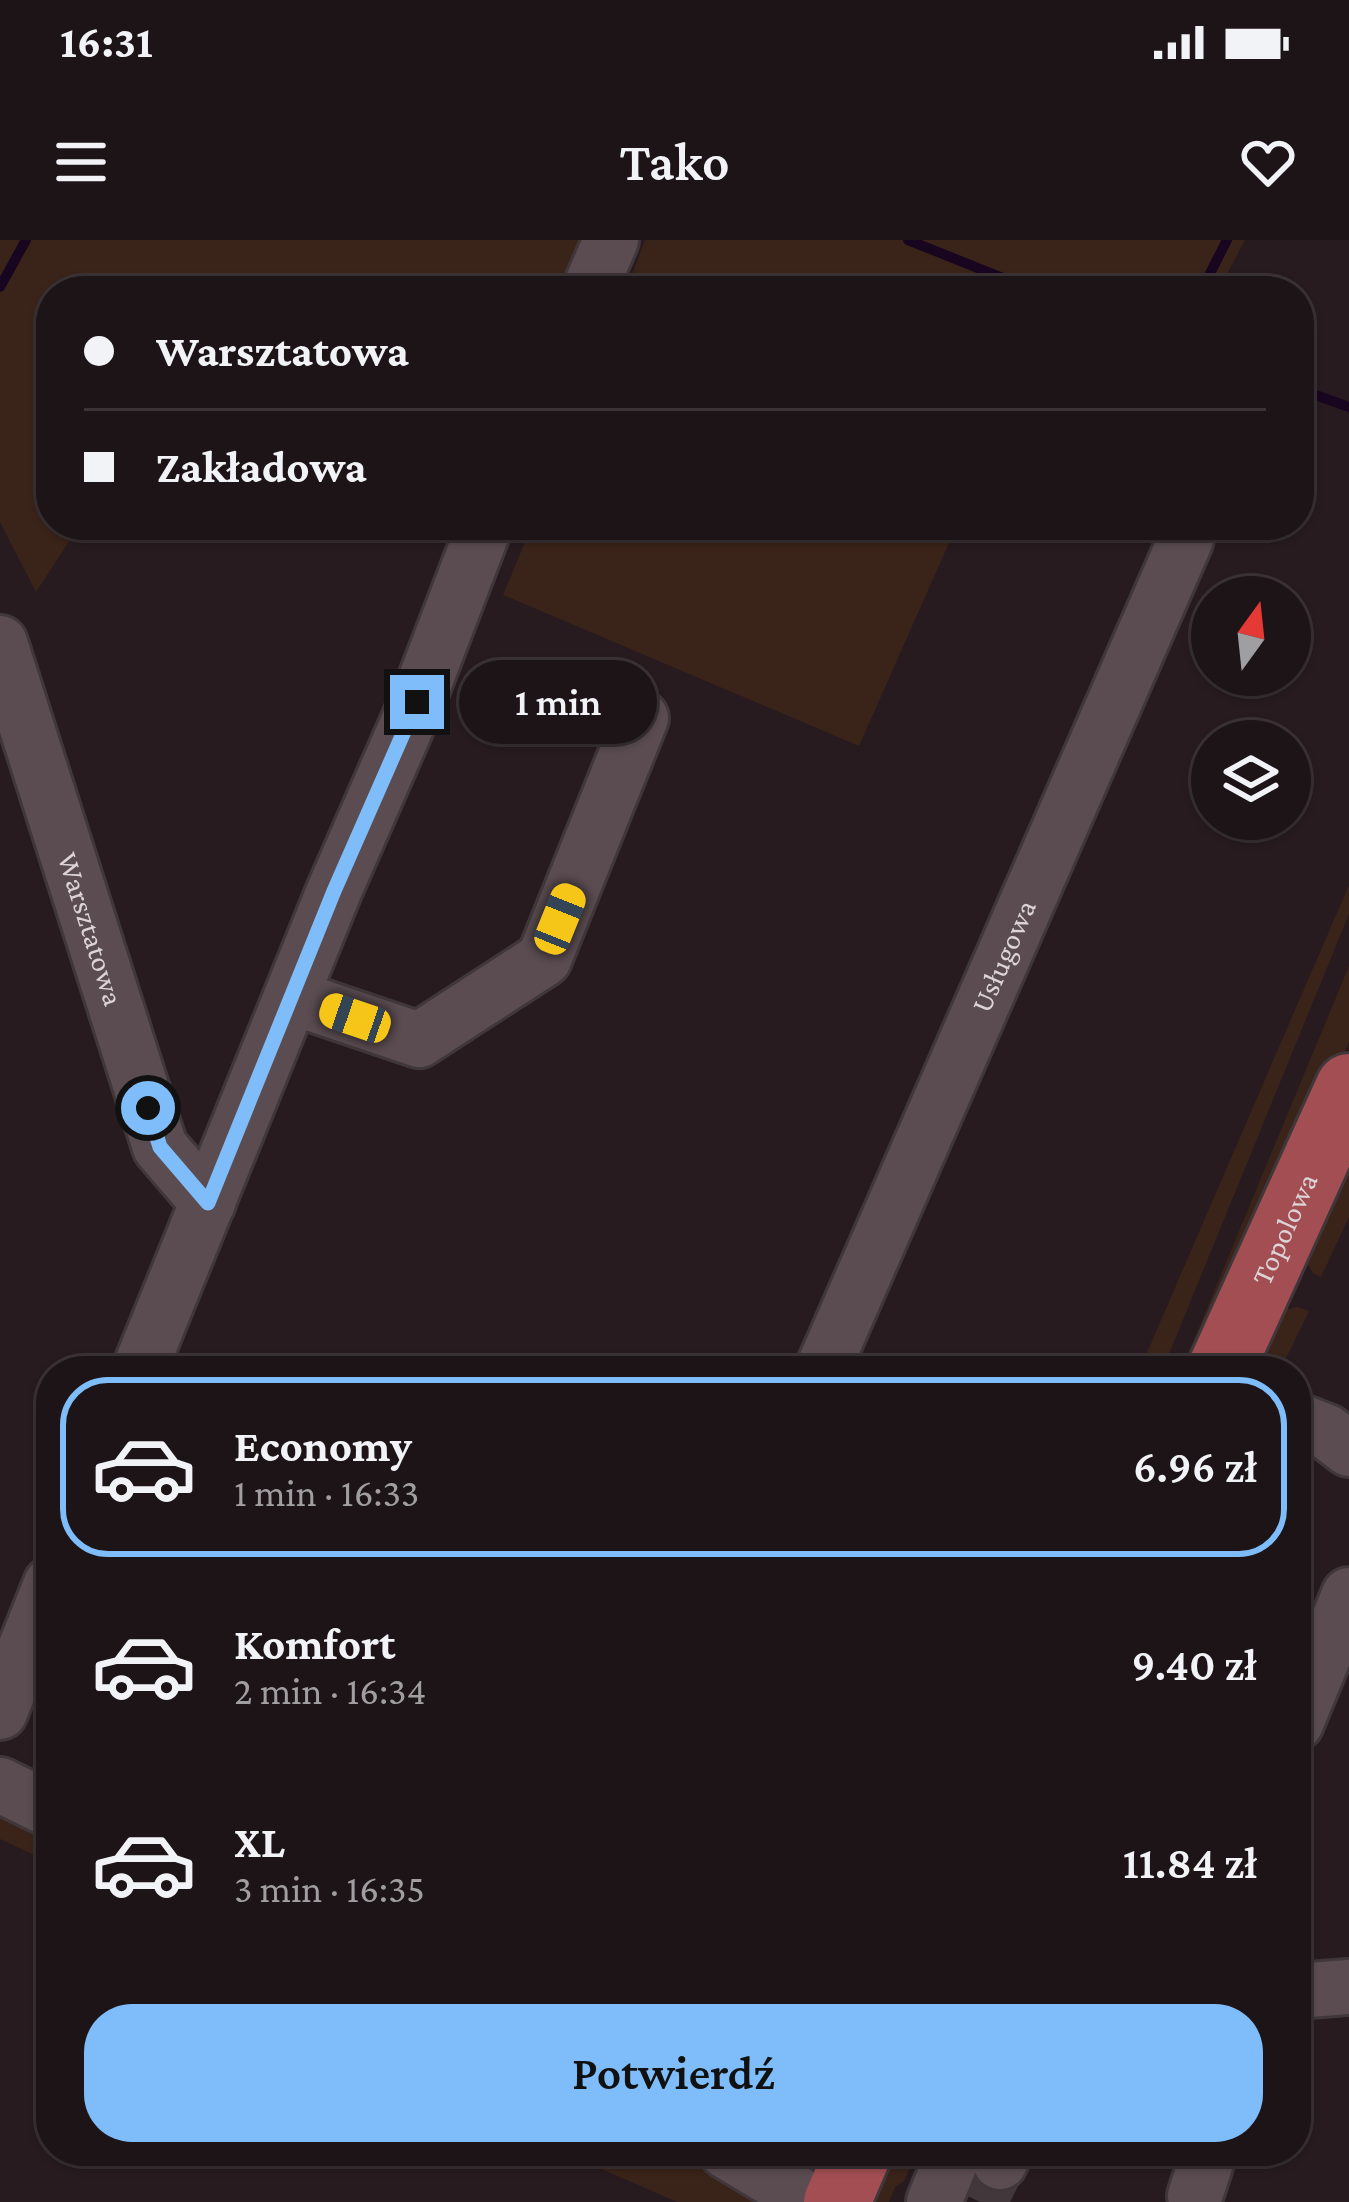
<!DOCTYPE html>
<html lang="pl">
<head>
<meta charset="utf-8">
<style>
  body { margin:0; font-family:"Crimson Pro",serif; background:#251d20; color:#f1f3f6; height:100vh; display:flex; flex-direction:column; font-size:45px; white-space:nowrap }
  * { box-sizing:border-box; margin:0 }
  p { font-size:39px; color:#a09ea1 }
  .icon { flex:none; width:66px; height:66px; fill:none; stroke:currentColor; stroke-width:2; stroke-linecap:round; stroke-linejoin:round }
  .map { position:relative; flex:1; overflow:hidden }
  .side { position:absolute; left:36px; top:1116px; width:1275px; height:810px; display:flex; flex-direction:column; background:#1d1417; border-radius:48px; box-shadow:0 3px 9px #0004,0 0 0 3px #3b3336 }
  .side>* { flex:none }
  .top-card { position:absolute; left:36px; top:36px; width:1278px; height:264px; border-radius:48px; box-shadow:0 3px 9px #0004,0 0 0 3px #3b3336; display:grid; align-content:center; height:264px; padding:0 48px; background:#1d1417 }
  .needle { width:78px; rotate:15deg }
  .tools { position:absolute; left:1191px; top:336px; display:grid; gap:24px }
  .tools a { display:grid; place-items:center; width:120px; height:120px; border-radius:50%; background:#1d1417; box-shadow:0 3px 9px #0004,0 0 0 3px #3b3336; font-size:60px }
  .end { position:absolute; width:54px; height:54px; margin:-27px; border:15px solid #7ebdf9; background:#111; box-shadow:0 0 0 6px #111 }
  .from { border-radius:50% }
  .bubble { position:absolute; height:84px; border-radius:42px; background:#1d1417; box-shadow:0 3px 9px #0004,0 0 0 3px #3b3336; font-size:39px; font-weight:600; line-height:84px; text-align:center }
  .car { position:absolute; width:36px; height:72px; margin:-36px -18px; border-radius:15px; box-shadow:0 0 9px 3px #0007; background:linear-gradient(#f5c518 24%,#345 0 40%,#f5c518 0 76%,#345 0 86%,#f5c518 0) }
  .top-card b { display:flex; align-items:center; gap:42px; height:114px; font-size:45px }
  .top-card b+b { border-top:3px solid #3b3336 }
  .top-card i { width:30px; height:30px; background:#f1f3f6 }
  ul { padding:21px 0 0; list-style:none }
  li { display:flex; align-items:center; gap:36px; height:180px; margin:0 24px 18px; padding:0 24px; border:6px solid transparent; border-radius:48px }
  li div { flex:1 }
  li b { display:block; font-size:45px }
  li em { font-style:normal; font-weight:600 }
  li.active { border-color:#7ebdf9 }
  li>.icon { width:108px; height:108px; stroke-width:1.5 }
  .primary-button { display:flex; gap:24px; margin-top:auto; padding:24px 48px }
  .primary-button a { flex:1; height:138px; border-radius:48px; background:#7ebdf9; color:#111; font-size:48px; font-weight:600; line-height:138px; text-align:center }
  .status { display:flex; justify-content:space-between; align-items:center; height:84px; padding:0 60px; background:#1d1417; direction:ltr }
  .status svg { height:33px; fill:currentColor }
  header { display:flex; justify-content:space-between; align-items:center; height:156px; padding:0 48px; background:#1d1417; font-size:54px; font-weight:600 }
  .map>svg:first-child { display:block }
  .grass { fill:#3a2319 }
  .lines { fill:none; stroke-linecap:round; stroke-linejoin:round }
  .stream { stroke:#180520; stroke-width:10 }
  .minor-tunnel { stroke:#42373a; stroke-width:54; stroke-dasharray:54 27; stroke-linecap:butt }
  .minor-casing { stroke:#40373a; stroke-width:60 }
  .major-casing { stroke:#40373a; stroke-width:72 }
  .minor { stroke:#5a4c50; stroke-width:54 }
  .major { stroke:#a24e52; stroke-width:66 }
  .route { stroke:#7ebdf9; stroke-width:15 }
  .labels { text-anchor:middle; stroke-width:12; stroke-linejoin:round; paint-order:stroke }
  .street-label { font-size:30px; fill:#dcd4d6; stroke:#0c0709 }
</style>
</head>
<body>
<div class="status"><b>16:31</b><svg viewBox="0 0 49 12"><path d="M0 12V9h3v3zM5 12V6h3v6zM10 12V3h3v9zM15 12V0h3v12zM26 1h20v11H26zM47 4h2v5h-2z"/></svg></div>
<header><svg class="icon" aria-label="menu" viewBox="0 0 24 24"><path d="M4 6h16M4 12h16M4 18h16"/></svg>Tako<svg class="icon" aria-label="heart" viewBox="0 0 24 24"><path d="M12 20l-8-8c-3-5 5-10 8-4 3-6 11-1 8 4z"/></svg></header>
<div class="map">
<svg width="1349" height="1962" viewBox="0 0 1349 1962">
  <rect width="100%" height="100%" fill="#271b1f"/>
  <!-- grass -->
  <path class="grass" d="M0 0H581L561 51H51V285H80L36 352 0 282Z
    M645 0H1245L1218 51H626Z
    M532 285H957L859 506 503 355Z
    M1349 645V674L1162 1131H1139Z
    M1349 726V802L1201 1131H1181Z
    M1349 884V977L1321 1037 1313 1033 1306 1021Z
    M1297 1067 1309 1071 1280 1131H1249L1271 1073Z
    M0 1564 51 1589V1623L0 1599Z
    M582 1911H691L761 1948 776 1962H677L574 1917Z
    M893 1911H918L904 1941 895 1947 889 1962H874Z"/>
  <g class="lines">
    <!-- stream -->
    <path class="stream" d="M908 0 1035 51
      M0 47 26 0
      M1201 51 1227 0
      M1299 149 1349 167"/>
    <!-- minor-tunnel -->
    <path class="minor-tunnel" d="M980 1962 1000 1922"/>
    <!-- minor casing -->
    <g class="minor-casing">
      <g id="minor">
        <path d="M589 51 611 0"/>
        <path id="s1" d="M0 403 160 907 208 963"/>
        <path d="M292 757 419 800 544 719 641 478"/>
        <path d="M139 1131 334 651 417 462 485 285"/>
        <path id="s2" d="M822 1131 1186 299"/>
        <path d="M1296 1180 1327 1192 1349 1209"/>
        <path d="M0 1472 51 1344"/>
        <path d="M1296 1483 1349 1355"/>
        <path d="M0 1545 51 1570"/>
        <path d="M1296 1751 1349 1747"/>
        <path d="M726 1911 811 1962"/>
        <path d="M1000 1922 1005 1911"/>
        <path d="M1195 1956 1206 1922 1202 1911"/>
        <path d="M934 1962 955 1911"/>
      </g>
    </g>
    <!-- major casing -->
    <g class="major-casing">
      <g id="major">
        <path id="s3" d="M1220 1131 1349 847"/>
        <path d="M837 1962 859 1911"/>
      </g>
    </g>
    <!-- minor -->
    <use href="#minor" class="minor"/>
    <!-- major -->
    <use href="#major" class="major"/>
  </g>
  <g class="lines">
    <!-- route -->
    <path class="route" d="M148 868 160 907 208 963 334 651 417 462"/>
  </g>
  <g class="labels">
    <!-- street labels -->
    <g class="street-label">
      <text dy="10" stroke="none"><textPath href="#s1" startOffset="300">Warsztatowa</textPath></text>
      <text dy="10" stroke="none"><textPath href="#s2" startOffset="453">Usługowa</textPath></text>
      <text dy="10" stroke="none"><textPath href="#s3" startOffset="156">Topolowa</textPath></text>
    </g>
  </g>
</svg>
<div class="tools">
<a><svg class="needle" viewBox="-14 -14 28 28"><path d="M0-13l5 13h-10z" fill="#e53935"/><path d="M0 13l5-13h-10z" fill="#a09ea1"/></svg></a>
<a><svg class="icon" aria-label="layers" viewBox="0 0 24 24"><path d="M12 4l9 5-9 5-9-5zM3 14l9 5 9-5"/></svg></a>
</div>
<i class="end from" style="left:148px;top:868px"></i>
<i class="end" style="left:417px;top:462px"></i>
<div class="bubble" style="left:459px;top:420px;width:198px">1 min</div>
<i class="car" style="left:560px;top:679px;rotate:22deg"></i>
<i class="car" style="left:355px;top:778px;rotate:289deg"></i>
<div class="top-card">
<b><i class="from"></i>Warsztatowa</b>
<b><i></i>Zakładowa</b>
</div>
<section class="side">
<ul>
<li class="active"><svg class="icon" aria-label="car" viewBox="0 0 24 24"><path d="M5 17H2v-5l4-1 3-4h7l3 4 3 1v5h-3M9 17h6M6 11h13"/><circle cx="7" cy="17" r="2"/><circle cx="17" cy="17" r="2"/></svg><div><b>Economy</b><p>1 min · 16:33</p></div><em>6.96 zł</em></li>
<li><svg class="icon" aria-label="car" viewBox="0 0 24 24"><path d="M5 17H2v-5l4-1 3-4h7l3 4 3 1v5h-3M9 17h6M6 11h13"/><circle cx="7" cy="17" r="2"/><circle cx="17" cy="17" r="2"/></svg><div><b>Komfort</b><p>2 min · 16:34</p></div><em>9.40 zł</em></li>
<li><svg class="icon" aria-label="car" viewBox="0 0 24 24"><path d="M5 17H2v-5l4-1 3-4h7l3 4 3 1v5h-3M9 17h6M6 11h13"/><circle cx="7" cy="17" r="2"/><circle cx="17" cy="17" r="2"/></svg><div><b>XL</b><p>3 min · 16:35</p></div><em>11.84 zł</em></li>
</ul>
<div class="primary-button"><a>Potwierdź</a></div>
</section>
</div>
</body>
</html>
